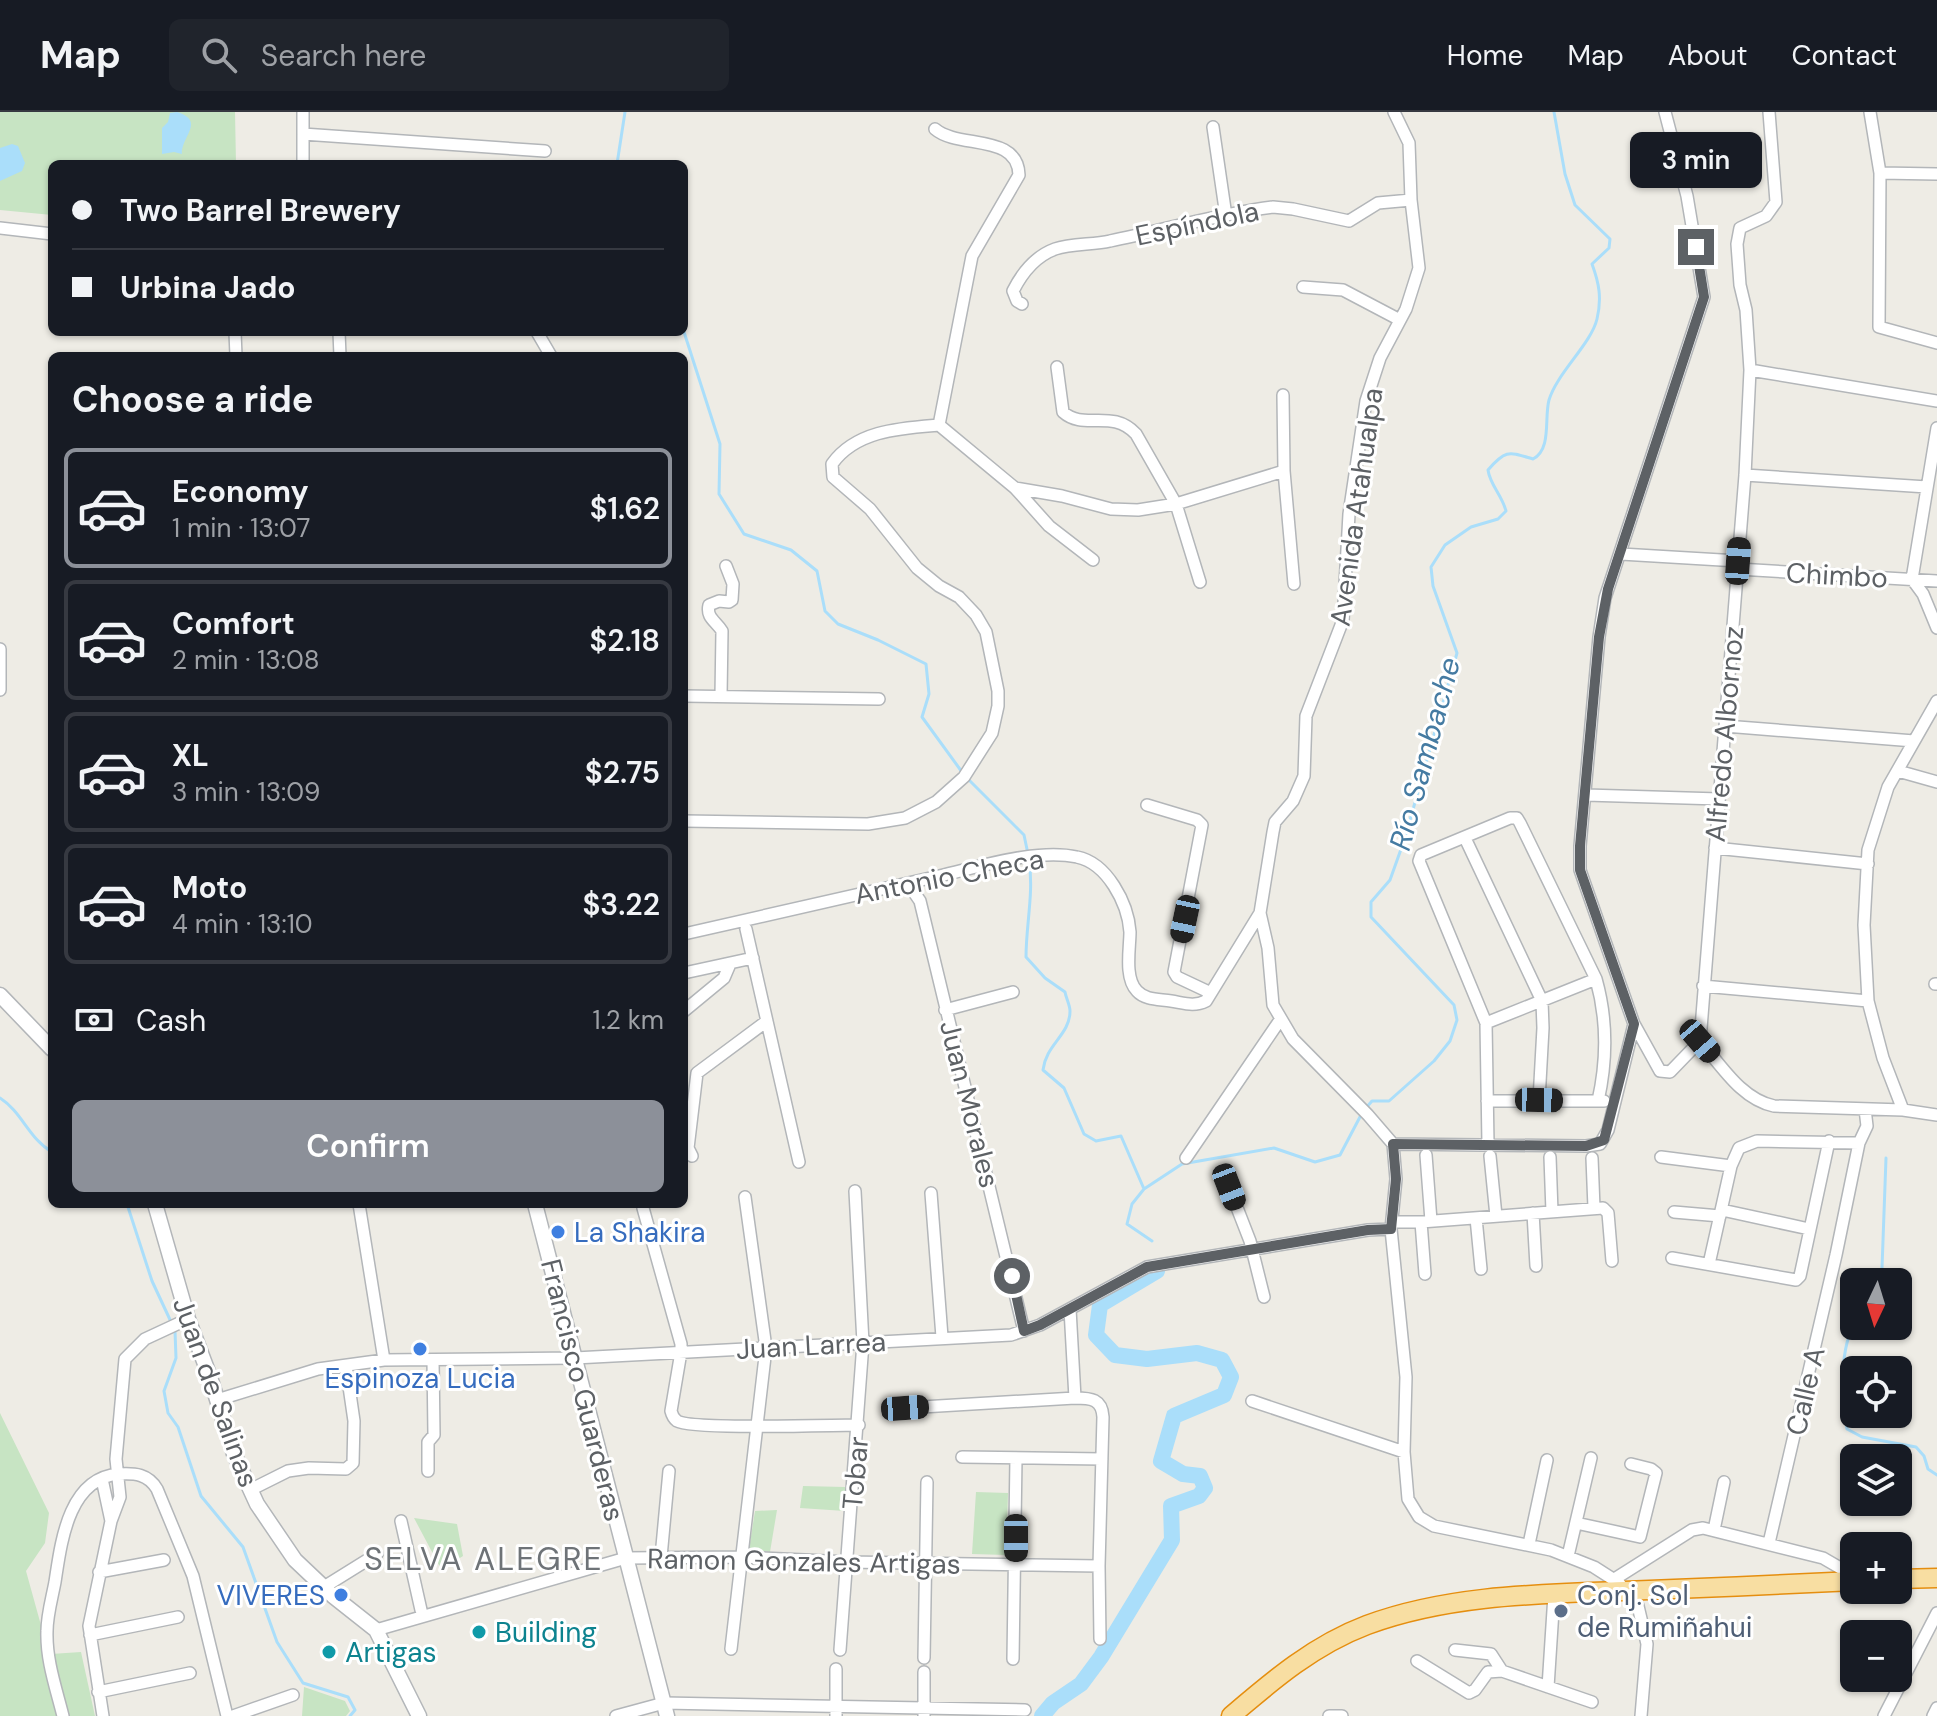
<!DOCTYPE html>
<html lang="en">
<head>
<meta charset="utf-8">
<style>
  body { margin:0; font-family:"DM Sans",sans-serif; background:#20242c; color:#f1f3f6; height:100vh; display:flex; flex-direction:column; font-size:30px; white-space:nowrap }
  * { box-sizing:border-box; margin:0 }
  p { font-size:26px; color:#9ea1a6 }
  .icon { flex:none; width:44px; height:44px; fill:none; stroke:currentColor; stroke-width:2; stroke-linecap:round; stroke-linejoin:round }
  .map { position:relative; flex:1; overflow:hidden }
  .panel { position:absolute; left:48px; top:240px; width:640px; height:856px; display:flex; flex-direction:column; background:#171b24; border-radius:12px; box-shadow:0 2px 6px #0004 }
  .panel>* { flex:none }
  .top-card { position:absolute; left:48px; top:48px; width:640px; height:176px; border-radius:12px; box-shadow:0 2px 6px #0004; display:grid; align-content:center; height:176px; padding:0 24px; background:#171b24 }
  .needle { width:52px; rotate:184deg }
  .buttons { position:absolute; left:1840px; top:1156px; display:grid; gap:16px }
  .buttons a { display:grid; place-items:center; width:72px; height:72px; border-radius:12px; background:#171b24; box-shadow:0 2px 6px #0004; font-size:40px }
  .end { position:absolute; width:36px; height:36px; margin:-18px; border:10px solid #5d6165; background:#fff; box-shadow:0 0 0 4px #fff }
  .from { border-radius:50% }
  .bubble { position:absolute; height:56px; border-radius:12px; background:#171b24; box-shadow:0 2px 6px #0004; font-size:26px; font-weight:600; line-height:56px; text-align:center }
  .car { position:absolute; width:24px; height:48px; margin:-24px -12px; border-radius:10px; box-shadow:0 0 6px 2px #0007; background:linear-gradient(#222 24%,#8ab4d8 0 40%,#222 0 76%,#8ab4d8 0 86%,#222 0) }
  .top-card b { display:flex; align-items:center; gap:28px; height:76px; font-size:30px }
  .top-card b+b { border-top:2px solid #363941 }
  .top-card i { width:20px; height:20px; background:#f1f3f6 }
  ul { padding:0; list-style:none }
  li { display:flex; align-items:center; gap:24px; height:120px; margin:0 16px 12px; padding:0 8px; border:4px solid #363941; border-radius:12px }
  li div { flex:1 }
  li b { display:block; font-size:30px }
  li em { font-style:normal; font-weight:600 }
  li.current { border-color:#8c9099 }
  li>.icon { width:72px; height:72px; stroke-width:1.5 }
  h2 { padding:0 24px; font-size:36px; line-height:96px }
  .pay { display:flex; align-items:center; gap:20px; height:88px; padding:0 24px; font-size:30px }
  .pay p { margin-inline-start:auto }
  .cta { display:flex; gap:16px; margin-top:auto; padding:16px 24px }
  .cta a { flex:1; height:92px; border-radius:12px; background:#8c9099; color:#fff; font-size:32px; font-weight:600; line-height:92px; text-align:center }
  header { display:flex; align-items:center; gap:48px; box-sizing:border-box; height:112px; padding:0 40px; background:#171b24; border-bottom:2px solid #363941 }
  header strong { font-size:38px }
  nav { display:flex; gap:44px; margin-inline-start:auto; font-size:28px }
  .search { width:560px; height:72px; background:#20242c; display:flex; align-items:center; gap:20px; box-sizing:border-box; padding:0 28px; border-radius:12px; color:#9ea1a6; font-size:30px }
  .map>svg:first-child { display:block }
  .green { fill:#c7e4c3 }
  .water { fill:#aadefa }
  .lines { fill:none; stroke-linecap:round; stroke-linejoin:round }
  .stream { stroke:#aadefa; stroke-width:3 }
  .river { stroke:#aadefa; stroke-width:16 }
  .minor-casing { stroke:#b3b6b9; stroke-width:14 }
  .tertiary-casing { stroke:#b3b6b9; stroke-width:17 }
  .trunk-casing { stroke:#e58e0f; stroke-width:21 }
  .minor { stroke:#fff; stroke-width:11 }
  .tertiary { stroke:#fff; stroke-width:14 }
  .trunk { stroke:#f8dea2; stroke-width:18 }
  .route { stroke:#5d6165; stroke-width:10 }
  .shop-dot { fill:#3f7fe0; stroke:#fff; stroke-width:3 }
  .service-dot { fill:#5c6f8a; stroke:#fff; stroke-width:3 }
  .culture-dot { fill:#0f9aa8; stroke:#fff; stroke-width:3 }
  .labels { text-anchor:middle; stroke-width:6; stroke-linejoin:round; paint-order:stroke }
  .street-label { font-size:28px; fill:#5d6165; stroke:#fff }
  .shop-label { font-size:28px; fill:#366cbe; stroke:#fff; text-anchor:start }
  .service-label { font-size:28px; fill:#4e5e75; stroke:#fff; text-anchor:start }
  .culture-label { font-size:28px; fill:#0d838f; stroke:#fff; text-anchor:start }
  .water-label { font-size:30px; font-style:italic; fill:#457ba2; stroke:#fff }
  .quarter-label { font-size:32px; letter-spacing:2px; fill:#6e7377; stroke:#fff }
</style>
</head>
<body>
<header>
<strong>Map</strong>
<div class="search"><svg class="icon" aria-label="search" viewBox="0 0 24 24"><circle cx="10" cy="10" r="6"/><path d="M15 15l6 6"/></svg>Search here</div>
<nav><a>Home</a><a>Map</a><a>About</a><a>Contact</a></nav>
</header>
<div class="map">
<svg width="1937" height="1604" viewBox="0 0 1937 1604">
  <rect width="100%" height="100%" fill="#eeece5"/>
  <!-- green -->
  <path class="green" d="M0 0H235L236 52H52V103L0 98Z
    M0 1301 49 1401 45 1431 26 1459 47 1535 51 1542 81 1540 95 1604H0Z
    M803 1374 845 1375V1399L800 1396Z
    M976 1380 1008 1381 1006 1443 972 1442Z
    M777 1398 770 1440 749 1437 755 1399Z
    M414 1406 457 1412 463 1444 452 1451 440 1455Z
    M304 1575 345 1589 350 1599 346 1604H302Z"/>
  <!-- water -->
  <path class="water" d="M177 0C206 9 181 25 182 42L174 40 162 42V16L168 10 170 1Z
    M12 32 18 34 25 51 22 59 0 69V36Z"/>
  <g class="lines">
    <!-- stream -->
    <path class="stream" d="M617 52 625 0
      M684 220 720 332 719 382 744 422 791 438 817 459 825 499 838 512 878 528 926 552 929 582 922 605 962 660
      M967 666 1024 723 1028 742
      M1029 749C1034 780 1026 813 1026 845L1045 866 1065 880C1066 886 1070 893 1070 899 1070 923 1046 932 1043 958L1064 976 1084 1022 1096 1029 1121 1024 1144 1077
      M0 986C22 1000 29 1027 52 1040
      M1365 997 1372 989H1389L1434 949 1450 929 1457 908 1454 893 1371 805V790L1390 768 1405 726 1457 541 1433 474 1431 455 1445 433 1471 415 1498 407 1506 399C1502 383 1490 373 1488 358 1506 337 1509 340 1533 347 1552 337 1544 306 1549 288 1557 261 1591 232 1597 207 1602 186 1599 171 1592 152L1609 136 1610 127 1575 93 1565 62 1554 0
      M127 1092 152 1169 172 1212
      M1152 1129 1127 1112 1132 1092 1144 1077 1182 1052 1274 1036 1315 1050 1340 1043 1361 1003
      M1875 1170 1882 1156 1886 1046
      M1854 1212C1839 1241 1842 1285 1847 1317L1862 1325 1916 1335 1924 1344 1928 1357 1937 1363
      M175 1219 176 1246 164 1279 168 1301 178 1315 201 1384 243 1435 277 1530 303 1571 348 1585 355 1598 350 1604"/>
    <!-- river -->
    <path class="river" d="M1042 1604 1053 1591 1081 1572 1101 1545 1172 1428 1171 1394 1199 1384 1205 1376 1200 1364 1183 1362 1161 1349 1174 1304 1224 1283 1231 1265 1222 1248 1197 1241 1147 1247 1115 1243 1096 1223 1100 1193 1157 1159"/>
    <!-- minor casing -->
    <g class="minor-casing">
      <path id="minor" d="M303 0V52
        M1394 0 1409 31 1411 88 1419 156 1406 197 1380 246 1366 289 1349 402 1343 508 1306 604 1304 664 1293 689 1275 710 1273 720 1260 801 1268 836 1273 893 1293 927 1368 1003 1393 1032 1396 1067 1391 1117 1406 1265 1404 1340 1408 1387 1419 1405 1434 1414 1551 1438 1594 1455 1619 1471 1638 1494 1647 1532 1641 1604
        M1665 0 1687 84 1704 185 1605 486 1599 525 1580 734V758L1634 912 1660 959 1670 960 1700 929C1721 953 1741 987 1774 994L1903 998 1937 1003
        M1870 0 1880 61 1879 215 1937 231
        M1213 15 1226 104
        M935 17C958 37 1018 21 1019 63L972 144 939 313
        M303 22 545 39
        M1880 61 1937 62
        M0 116 52 122
        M1303 175 1343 178 1400 208
        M1022 192 1017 189 1013 179C1022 161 1036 144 1055 137 1071 131 1093 133 1110 129 1164 118 1218 102 1273 95L1293 97 1349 109 1378 91 1411 88
        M235 220 236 244
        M339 220 340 244
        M537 220 551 244
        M1057 255 1063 300C1084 319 1112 296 1136 322L1176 392 1200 470
        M1750 258 1937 289
        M1283 283 1284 359 1294 472
        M1937 316 1912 467 1923 482 1937 516
        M1745 363 1927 375
        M1015 376 1049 414 1093 448
        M1621 442 1738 449
        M1738 457 1937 469
        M0 537V578
        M684 584 879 587
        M721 584 722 519C716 509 706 506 709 493L719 489 729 490 732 488 733 472 726 454
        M1725 614 1914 629
        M1898 659 1937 670
        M1586 683 1719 687
        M1147 693 1197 708 1202 713 1174 860 1177 865 1211 881
        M684 709 868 712 905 706 936 690 964 665 992 621 998 594V579L986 520 976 503 959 485 939 474 917 456 870 397 833 365 832 352C856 318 902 316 939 313L1015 376 1062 384 1111 397 1138 398 1176 392 1284 359
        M1465 726 1542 889 1543 916 1539 988
        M1715 736 1868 752
        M904 772 911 776 920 789 1024 1219
        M746 817 799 1050
        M684 822C769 802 854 783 939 764 979 755 1037 736 1077 745 1107 751 1128 791 1130 820 1130 836 1124 866 1137 879 1145 888 1159 887 1171 889 1184 891 1194 895 1206 889L1260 801
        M684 861 753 846
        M1935 872H1937
        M1703 874 1868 889
        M945 898 1013 880
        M684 899 724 866 730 852
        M1486 911 1596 867
        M1700 929 1745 363 1750 258 1746 198 1740 173 1737 132 1740 116 1766 104 1776 90 1769 0
        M1487 989H1604
        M1903 998 1883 946 1868 889 1864 813 1868 738 1888 675 1937 589
        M1393 1032 1586 1034 1600 1032 1608 1018 1634 912
        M1488 1032 1486 911 1419 749 1421 743 1510 706H1517L1520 711 1596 867C1607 906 1607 949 1598 989
        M1426 1043 1431 1109
        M692 1044 688 1036 697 961 767 909
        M1490 1044 1496 1104
        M1550 1045 1552 1100
        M1661 1045 1731 1054
        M1186 1046 1280 908
        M1592 1046 1594 1096
        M1229 1075 1250 1129 1264 1185
        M931 1081 942 1225
        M359 1092 384 1248
        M643 1096 681 1232V1240L671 1299C672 1303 673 1306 677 1309 693 1318 831 1313 859 1313
        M1722 1098 1809 1117
        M1674 1100 1720 1104
        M1533 1101 1536 1154
        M1476 1106 1481 1157
        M1392 1110H1421L1603 1096 1608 1101 1612 1149
        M1421 1110 1425 1162
        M1672 1146 1796 1168 1800 1164 1829 1029
        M1709 1152 1731 1054 1739 1036 1757 1029 1859 1031
        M1070 1197 1075 1286
        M217 1288 318 1257 384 1248 575 1246 1011 1223 1040 1213 1147 1155 1368 1118 1391 1117
        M1252 1289 1404 1340
        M905 1296 1075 1286C1091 1286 1102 1287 1103 1305L1099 1454 1100 1527
        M962 1345 1102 1347
        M428 1359V1330L434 1323 433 1248
        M102 1367 111 1409 89 1514 103 1604
        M250 1378 288 1359 309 1356 346 1357 353 1351 354 1309 346 1254
        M111 1409 120 1385 116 1347 125 1247 145 1227 188 1207
        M401 1409 421 1498
        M1576 1411 1640 1425 1656 1361 1651 1357 1631 1352
        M1714 1418 1724 1370
        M1769 1431 1836 1143 1859 1031 1867 1014 1865 997
        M1529 1432 1547 1348
        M1568 1444 1591 1346
        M661 1445 669 1359
        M99 1460 164 1448
        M1613 1468 1692 1418 1703 1416 1823 1446 1854 1464
        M324 1475 377 1442
        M376 1518 626 1446 742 1445 848 1450 1099 1454
        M90 1523 178 1505
        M731 1537 766 1236 745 1085
        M840 1538 863 1231 855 1079
        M1455 1538 1491 1542 1502 1559
        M924 1546 927 1370
        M1013 1547 1016 1346
        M1417 1549 1469 1581 1475 1578 1488 1560 1502 1559 1592 1590
        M1548 1575 1554 1483
        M98 1580 190 1561
        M924 1603V1560
        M63 1604C56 1576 46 1548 47 1519 47 1503 52 1486 55 1470 61 1431 68 1366 119 1362 135 1361 148 1362 157 1377L193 1464 227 1604
        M233 1604 293 1583
        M616 1604 664 1591 1025 1598
        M836 1604V1557
        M1329 1604H1342
        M1884 1604 1937 1501
        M1933 1604 1937 1596"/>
    </g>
    <!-- tertiary casing -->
    <g class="tertiary-casing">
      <path id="tertiary" d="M0 883 52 937
        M155 1092 188 1207 210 1265 234 1342 257 1392 295 1448 333 1484 376 1518 419 1604
        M535 1092 667 1604"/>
    </g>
    <!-- trunk casing -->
    <g class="trunk-casing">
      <path id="trunk" d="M1898 1467 1937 1466
        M1231 1604C1273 1568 1314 1533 1367 1513 1448 1483 1538 1482 1624 1479 1701 1476 1777 1473 1854 1469"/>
    </g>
    <!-- minor -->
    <use href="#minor" class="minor"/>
    <!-- tertiary -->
    <use href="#tertiary" class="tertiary"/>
    <!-- trunk -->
    <use href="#trunk" class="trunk"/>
  </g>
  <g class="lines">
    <!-- route -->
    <path class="route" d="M1012 1164 1024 1219 1040 1213 1147 1155 1368 1118 1391 1117 1396 1067 1393 1032 1586 1034 1604 1028 1634 912 1580 758V734L1599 525 1608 477 1704 185 1696 135"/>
  </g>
  <!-- markers -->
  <g class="shop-dot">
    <circle cx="558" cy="1120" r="8"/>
    <circle cx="420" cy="1237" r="8"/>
    <circle cx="341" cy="1483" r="8"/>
  </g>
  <circle class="service-dot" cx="1561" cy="1499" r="8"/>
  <g class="culture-dot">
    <circle cx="479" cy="1520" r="8"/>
    <circle cx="329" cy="1540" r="8"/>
  </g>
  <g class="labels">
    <!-- street labels -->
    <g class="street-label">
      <text transform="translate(1197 111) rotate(-12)" y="10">Espíndola</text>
      <text transform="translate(1356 395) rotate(-82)" y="10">Avenida Atahualpa</text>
      <text transform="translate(1837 463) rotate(3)" y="10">Chimbo</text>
      <text transform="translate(1724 622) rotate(-85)" y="10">Alfredo Albornoz</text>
      <text transform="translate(949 764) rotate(-11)" y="10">Antonio Checa</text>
      <text transform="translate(970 992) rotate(76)" y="10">Juan Morales</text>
      <text transform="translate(811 1233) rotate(-3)" y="10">Juan Larrea</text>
      <text transform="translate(583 1278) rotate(76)" y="10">Francisco Guarderas</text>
      <text transform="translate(1805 1279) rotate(-77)" y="10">Calle A</text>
      <text transform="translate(216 1280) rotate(70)" y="10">Juan de Salinas</text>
      <text transform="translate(855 1361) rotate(-85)" y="10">Tobar</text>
      <text transform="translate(804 1449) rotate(1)" y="10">Ramon Gonzales Artigas</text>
    </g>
    <!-- shop labels -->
    <g class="shop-label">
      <text x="574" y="1130">La Shakira</text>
      <text x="420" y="1276" text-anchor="middle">Espinoza Lucia</text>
      <text x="325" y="1493" text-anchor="end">VIVERES</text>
    </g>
    <!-- service labels -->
    <g class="service-label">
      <text x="1577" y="1493">Conj. Sol<tspan x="1577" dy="32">de Rumiñahui</tspan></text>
    </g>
    <!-- culture labels -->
    <g class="culture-label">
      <text x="495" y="1530">Building</text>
      <text x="345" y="1550">Artigas</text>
    </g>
    <!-- water labels -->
    <g class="water-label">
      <text transform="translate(1425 642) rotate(-75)" y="10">Río Sambache</text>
    </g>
    <!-- quarter labels -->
    <g class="quarter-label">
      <text x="484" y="1458">SELVA ALEGRE</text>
    </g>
  </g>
</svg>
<div class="buttons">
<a><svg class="needle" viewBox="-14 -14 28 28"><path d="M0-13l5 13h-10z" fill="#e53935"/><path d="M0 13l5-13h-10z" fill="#9ea1a6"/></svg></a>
<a><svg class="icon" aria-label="locate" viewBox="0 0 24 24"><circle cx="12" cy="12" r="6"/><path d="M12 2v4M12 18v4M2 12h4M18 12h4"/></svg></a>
<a><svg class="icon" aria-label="layers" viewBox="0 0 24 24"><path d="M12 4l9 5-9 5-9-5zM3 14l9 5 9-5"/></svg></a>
<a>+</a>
<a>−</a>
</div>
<i class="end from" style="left:1012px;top:1164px"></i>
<i class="end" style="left:1696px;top:135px"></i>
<div class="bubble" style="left:1630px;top:20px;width:132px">3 min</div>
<i class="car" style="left:1738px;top:449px;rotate:4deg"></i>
<i class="car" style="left:1185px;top:807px;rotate:192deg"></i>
<i class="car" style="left:1700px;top:929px;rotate:139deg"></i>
<i class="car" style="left:1539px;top:988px;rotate:91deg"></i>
<i class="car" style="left:1229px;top:1075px;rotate:159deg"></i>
<i class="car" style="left:905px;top:1296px;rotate:86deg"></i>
<i class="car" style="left:1016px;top:1426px;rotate:180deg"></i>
<div class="top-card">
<b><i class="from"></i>Two Barrel Brewery</b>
<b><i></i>Urbina Jado</b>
</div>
<section class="panel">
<h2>Choose a ride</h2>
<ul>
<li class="current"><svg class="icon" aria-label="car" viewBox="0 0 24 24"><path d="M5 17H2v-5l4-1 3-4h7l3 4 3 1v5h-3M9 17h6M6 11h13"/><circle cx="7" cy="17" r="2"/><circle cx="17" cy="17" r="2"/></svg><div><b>Economy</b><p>1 min · 13:07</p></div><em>$1.62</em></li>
<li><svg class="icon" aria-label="car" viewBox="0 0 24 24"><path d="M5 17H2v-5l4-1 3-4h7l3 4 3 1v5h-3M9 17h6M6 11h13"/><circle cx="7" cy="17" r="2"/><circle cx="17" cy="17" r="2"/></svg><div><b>Comfort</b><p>2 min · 13:08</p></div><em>$2.18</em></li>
<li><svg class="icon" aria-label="car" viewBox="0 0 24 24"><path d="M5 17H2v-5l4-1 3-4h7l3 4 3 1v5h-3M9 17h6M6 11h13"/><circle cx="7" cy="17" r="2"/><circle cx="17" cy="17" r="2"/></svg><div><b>XL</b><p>3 min · 13:09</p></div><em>$2.75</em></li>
<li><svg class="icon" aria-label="car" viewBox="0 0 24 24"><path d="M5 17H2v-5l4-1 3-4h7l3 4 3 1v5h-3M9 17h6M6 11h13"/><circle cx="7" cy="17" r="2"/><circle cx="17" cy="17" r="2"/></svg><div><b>Moto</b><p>4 min · 13:10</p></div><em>$3.22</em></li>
</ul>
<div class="pay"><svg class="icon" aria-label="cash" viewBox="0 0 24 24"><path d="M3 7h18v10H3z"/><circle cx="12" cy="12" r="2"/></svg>Cash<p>1.2 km</p></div>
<div class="cta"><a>Confirm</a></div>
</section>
</div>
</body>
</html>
